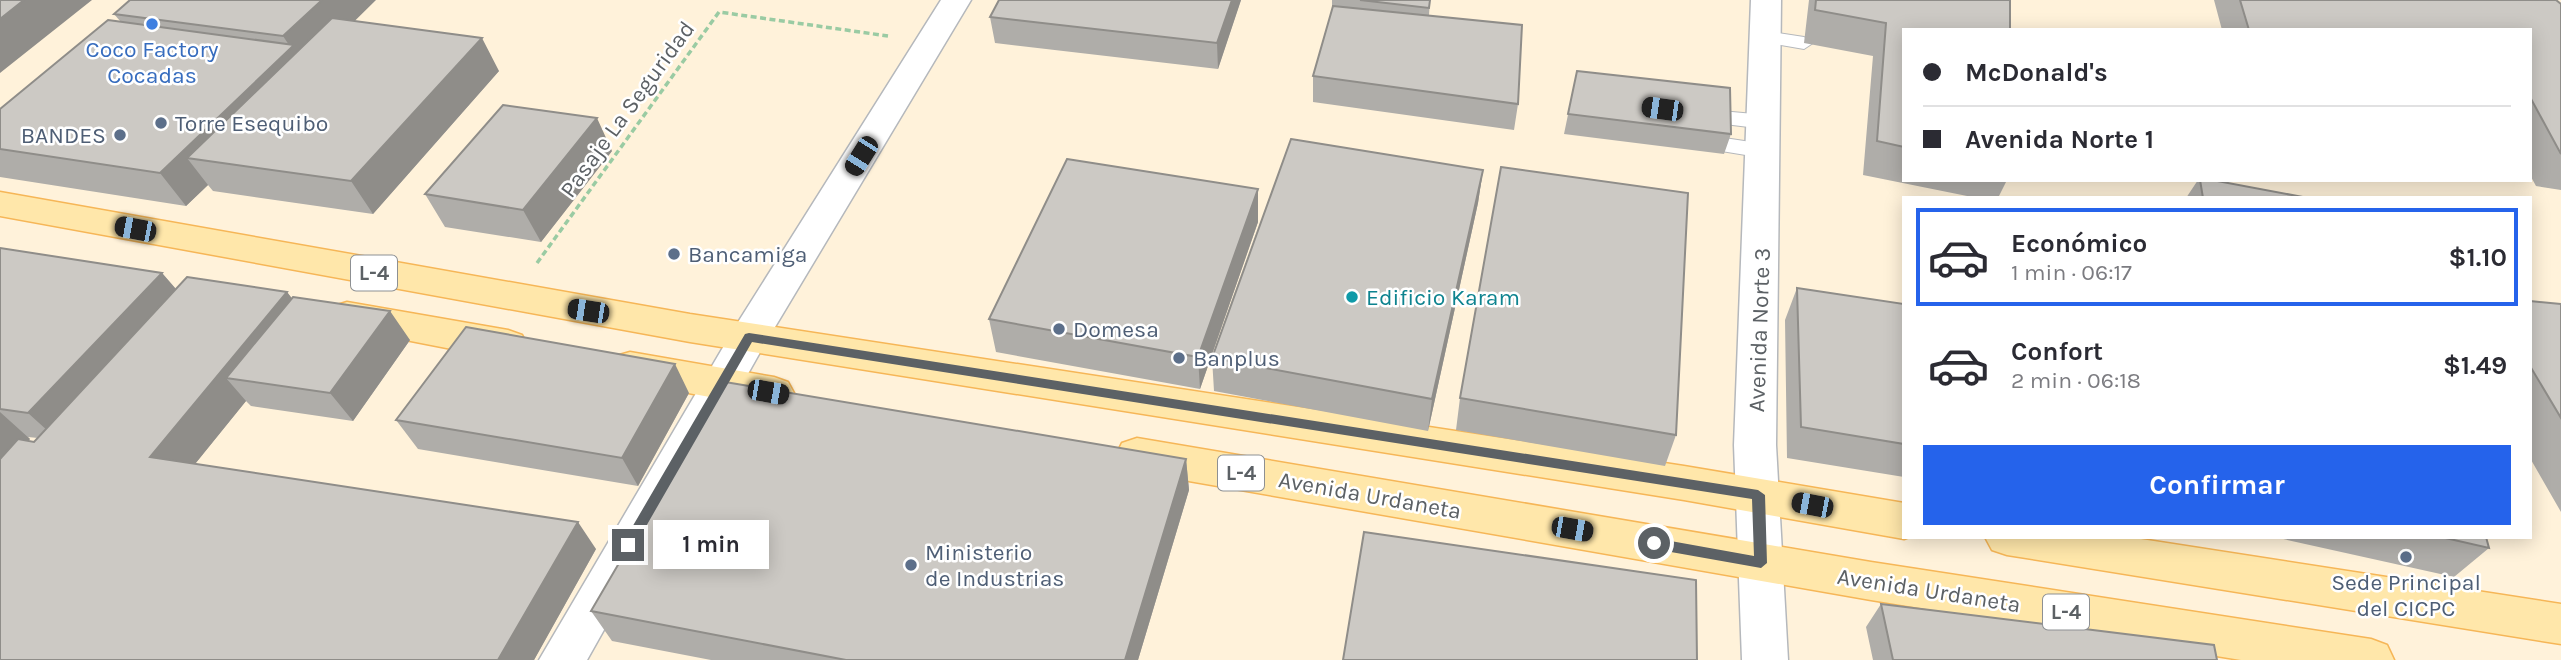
<!DOCTYPE html>
<html lang="es">
<head>
<meta charset="utf-8">
<style>
  body { margin:0; font-family:Karla,sans-serif; background:#f2f2f3; color:#2b2b33; height:100vh; display:flex; flex-direction:column; font-size:26px; white-space:nowrap }
  * { box-sizing:border-box; margin:0 }
  p { font-size:23px; color:#7c7c81 }
  .icon { flex:none; width:38px; height:38px; fill:none; stroke:currentColor; stroke-width:2; stroke-linecap:round; stroke-linejoin:round }
  .map { position:relative; flex:1; overflow:hidden }
  .details { position:absolute; left:1902px; top:196px; width:630px; height:343px; display:flex; flex-direction:column; background:#fff; border-radius:0px; box-shadow:0 4px 18px #0003 }
  .details>* { flex:none }
  .hud { position:absolute; left:1902px; top:28px; width:630px; height:154px; border-radius:0px; box-shadow:0 4px 18px #0003; display:grid; align-content:center; height:154px; padding:0 21px; background:#fff }
  .end { position:absolute; width:32px; height:32px; margin:-16px; border:9px solid #5c6165; background:#fff; box-shadow:0 0 0 4px #fff }
  .from { border-radius:50% }
  .bubble { position:absolute; height:49px; border-radius:0px; background:#fff; box-shadow:0 4px 18px #0003; font-size:23px; font-weight:700; line-height:49px; text-align:center }
  .car { position:absolute; width:21px; height:42px; margin:-21px -10px; border-radius:9px; box-shadow:0 0 5px 2px #0007; background:linear-gradient(#222 24%,#8ab4d8 0 40%,#222 0 76%,#8ab4d8 0 86%,#222 0) }
  .hud b { display:flex; align-items:center; gap:24px; height:66px; font-size:26px }
  .hud b+b { border-top:2px solid #e1e1e2 }
  .hud i { width:18px; height:18px; background:#2b2b33 }
  ul { padding:12px 0 0; list-style:none }
  li { display:flex; align-items:center; gap:21px; height:98px; margin:0 14px 10px; padding:0 7px; border:4px solid transparent; border-radius:0px }
  li div { flex:1 }
  li b { display:block; font-size:26px }
  li em { font-style:normal; font-weight:700 }
  li.current { border-color:#2563eb }
  li>.icon { width:63px; height:63px; stroke-width:1.5 }
  .action { display:flex; gap:14px; margin-top:auto; padding:14px 21px }
  .action a { flex:1; height:80px; border-radius:0px; background:#2563eb; color:#fff; font-size:28px; font-weight:700; line-height:80px; text-align:center }
  .map>svg:first-child { display:block }
  .commercial { fill:#fff2da; fill-rule:evenodd }
  .lines { fill:none; stroke-linecap:round; stroke-linejoin:round }
  .lane-casing { stroke:#b5b8bc; stroke-width:2 }
  .street-casing { stroke:#b5b8bc; stroke-width:3 }
  .primary-casing { stroke:#f6b657; stroke-width:3 }
  .path { stroke:#9acba3; stroke-width:3.5; stroke-dasharray:6 3.5; stroke-linecap:butt }
  .lane { fill:#fff; fill-rule:evenodd }
  .street { fill:#fff; fill-rule:evenodd }
  .primary { fill:#ffe7aa; fill-rule:evenodd }
  .wall { fill:#afada9; fill-rule:evenodd }
  .shaded-wall { fill:#8f8d89 }
  .building { fill:#ccc9c4; stroke:#8f8d89; stroke-width:2 }
  .route { fill:#5c6165 }
  .shop-dot { fill:#3f7fe0; stroke:#fff; stroke-width:2.5 }
  .service-dot { fill:#5c6f8a; stroke:#fff; stroke-width:2.5 }
  .culture-dot { fill:#0f9aa8; stroke:#fff; stroke-width:2.5 }
  .labels { text-anchor:middle; stroke-width:5; stroke-linejoin:round; paint-order:stroke }
  .shield { fill:#fff; stroke:#8d9093; stroke-width:2 }
  .shield-label { font-size:21px; font-weight:bold; fill:#5c6165 }
  .shop-label { font-size:23px; fill:#366cbe; stroke:#fff }
  .street-label { font-size:23px; fill:#5c6165; stroke:#fff }
  .service-label { font-size:23px; fill:#4e5e75; stroke:#fff; text-anchor:start }
  .culture-label { font-size:23px; fill:#0d838f; stroke:#fff; text-anchor:start }
</style>
</head>
<body>
<div class="map">
<svg width="2561" height="660" viewBox="0 0 2561 660">
  <rect width="100%" height="100%" fill="#efece4"/>
  <!-- commercial -->
  <path class="commercial" d="M0 0H2561V660H0ZM1904 30H2530V180H1904ZM1904 198H2530V537H1904Z"/>
  <g class="lines">
    <!-- lane casing -->
    <g class="lane-casing">
      <path id="lane" d="M1764 31 1804 37 1813 43 1804 49 1757 41 1755 37Z
        M1699 109 1765 115 1772 117 1775 122 1772 127 1765 129 1692 120 1689 115 1692 110Z
        M1698 134 1764 144 1771 146 1774 151 1771 156 1764 158 1691 146 1688 141 1691 136Z"/>
    </g>
    <!-- street casing -->
    <g class="street-casing">
      <path id="street" d="M941 0H971L763 347 587 660H539L735 327Z
        M1751 0H1781L1776 445 1788 660H1742L1734 445Z"/>
    </g>
    <!-- primary casing -->
    <g class="primary-casing">
      <path id="primary" d="M0 192 690 314 1684 466 1904 503V537H1909L1904 539 1684 500 690 342 0 216Z
        M347 302 508 330 522 335 527 345 522 355 508 360 334 326 328 316 334 306Z
        M630 352 774 377 788 382 794 393 788 404 774 409 630 382 616 378 610 367 616 356Z
        M1137 438 1871 562 2371 639 2387 645 2394 660H2241L1871 600 1137 472 1122 467 1116 455 1122 443Z
        M1985 537H2128L2561 604V644L2007 555 1992 550Z"/>
    </g>
    <!-- path -->
    <path class="path" d="M537 263 719 12 888 36"/>
    <!-- lane -->
    <use href="#lane" class="lane"/>
    <!-- street -->
    <use href="#street" class="street"/>
    <!-- primary -->
    <use href="#primary" class="primary"/>
  </g>
  <!-- wall -->
  <path class="wall" d="M1241 0 1218 69 995 43 990 17Z
    M1332 0H1430L1429 15 1518 104 1514 130 1313 102V76L1332 10Z
    M1809 0H2010L1904 30V180H2007L1998 198H1977L1863 175 1873 56 1804 43Z
    M2214 0H2556L2561 4V190L2536 186 2530 175V30H2222Z
    M114 14 354 21 499 71 373 214 213 191 208 185 186 206 0 177V109L120 21Z
    M1577 71 1731 134 1724 154 1564 134Z
    M612 151 541 242 445 227 425 194Z
    M1483 170 1478 203 1428 431 1214 391 1212 358Z
    M2198 180H2212L2308 198H2186Z
    M1258 189V222L1200 389 996 352 989 319Z
    M0 248 162 273 176 289 287 292 291 298 410 340 353 421 251 406 246 401 195 464 596 549 534 660H0ZM28 437 38 438 34 442 28 441 30 439Z
    M1797 288 1904 304V477L1787 458 1785 320Z
    M2530 301 2561 304V512L2530 458Z
    M689 393 638 486 418 449 396 420Z
    M1460 398 1676 435 1665 466 1456 430Z
    M1186 459 1189 490 1138 660H711L612 641 591 611Z
    M2274 537H2486L2489 548 2454 577Z
    M1881 604 2217 660H1873L1866 627Z"/>
  <!-- shaded-wall -->
  <path class="shaded-wall" d="M24 0H92L0 73V19Z
    M322 0H376L308 67 187 158 208 185 186 206 160 173 291 48 283 36Z
    M1232 0H1241L1218 69 1217 43Z
    M482 38 499 71 373 214 351 181Z
    M597 118 612 151 541 242 523 210Z
    M1483 170 1478 203 1428 431 1432 399Z
    M1258 189V222L1200 389 1198 357Z
    M162 273 187 302 59 441 28 413Z
    M287 292 310 321 226 378 246 401 178 485 150 457Z
    M390 311 410 340 353 421 330 393Z
    M675 364 689 393 638 486 622 458Z
    M0 412 30 439 0 472Z
    M1186 459 1189 490 1138 660H1125Z
    M578 522 596 549 534 660H498Z"/>
  <!-- building -->
  <path class="building" d="M0 0H24L0 19Z
    M130 0H322L283 36 114 14Z
    M999 0H1232L1217 43 990 17Z
    M1360 0H1430L1429 8Z
    M1816 0H2010V30H1904V147L1877 141 1886 23 1815 10Z
    M2240 0H2556L2561 4V154L2530 97V30H2249Z
    M1333 6 1522 25 1518 104 1313 76Z
    M332 18 482 38 351 181 187 158Z
    M108 20 294 45 160 173 0 149V109Z
    M1577 71 1730 88 1731 134 1568 114Z
    M503 105 597 118 523 210 425 194Z
    M1291 139 1483 170 1432 399 1212 358Z
    M1067 159 1258 189 1198 357 989 319Z
    M1501 167 1688 193 1676 435 1460 398Z
    M2200 180H2212L2308 198H2203Z
    M0 248 162 273 28 413 0 409Z
    M187 277 287 292 150 457 578 522 498 660H0V459L18 439 34 442Z
    M1797 288 1904 304V444L1801 427Z
    M293 297 390 311 330 393 226 378Z
    M2530 301 2561 304V418L2530 366Z
    M466 327 675 364 622 458 396 420Z
    M725 382 1186 459 1125 660H846L591 611Z
    M1364 532 1696 580 1697 660H1343Z
    M2441 537H2486L2489 548Z
    M1881 604 2214 645 2217 660H1893Z"/>
  <!-- route -->
  <path class="route" d="M749 333 1758 490 1765 495 1767 563 1761 568 1654 549 1647 543 1654 538 1754 556 1752 499 752 342 633 549H624V541L745 334Z"/>
  <!-- markers -->
  <circle class="shop-dot" cx="152" cy="24" r="7"/>
  <g class="service-dot">
    <circle cx="161" cy="123" r="7"/>
    <circle cx="120" cy="135" r="7"/>
    <circle cx="674" cy="254" r="7"/>
    <circle cx="1059" cy="329" r="7"/>
    <circle cx="1179" cy="358" r="7"/>
    <circle cx="2406" cy="557" r="7"/>
    <circle cx="911" cy="565" r="7"/>
  </g>
  <circle class="culture-dot" cx="1352" cy="297" r="7"/>
  <g class="labels">
    <!-- shield labels -->
    <g class="shield">
      <rect x="351" y="255.5" width="46" height="35" rx="5"/>
      <rect x="1218" y="455.5" width="46" height="35" rx="5"/>
      <rect x="2043" y="594.5" width="46" height="35" rx="5"/>
    </g>
    <g class="shield-label">
      <text x="374" y="280">L-4</text>
      <text x="1241" y="480">L-4</text>
      <text x="2066" y="619">L-4</text>
    </g>
    <!-- shop labels -->
    <g class="shop-label">
      <text x="152" y="57">Coco Factory<tspan x="152" dy="26">Cocadas</tspan></text>
    </g>
    <!-- street labels -->
    <g class="street-label">
      <text transform="translate(627 109) rotate(-54)" y="8">Pasaje La Seguridad</text>
      <text transform="translate(1759 330) rotate(-88)" y="8">Avenida Norte 3</text>
      <text transform="translate(1370 495) rotate(10)" y="8">Avenida Urdaneta</text>
      <text transform="translate(1929 590) rotate(9)" y="8">Avenida Urdaneta</text>
    </g>
    <!-- service labels -->
    <g class="service-label">
      <text x="175" y="131">Torre Esequibo</text>
      <text x="106" y="143" text-anchor="end">BANDES</text>
      <text x="688" y="262">Bancamiga</text>
      <text x="1073" y="337">Domesa</text>
      <text x="1193" y="366">Banplus</text>
      <text x="925" y="560">Ministerio<tspan x="925" dy="26">de Industrias</tspan></text>
      <text x="2406" y="590" text-anchor="middle">Sede Principal<tspan x="2406" dy="26">del CICPC</tspan></text>
    </g>
    <!-- culture labels -->
    <g class="culture-label">
      <text x="1366" y="305">Edificio Karam</text>
    </g>
  </g>
</svg>
<i class="end from" style="left:1654px;top:543px"></i>
<i class="end" style="left:628px;top:545px"></i>
<div class="bubble" style="left:653px;top:520px;width:116px">1 min</div>
<i class="car" style="left:1662px;top:109px;rotate:278deg"></i>
<i class="car" style="left:861px;top:156px;rotate:212deg"></i>
<i class="car" style="left:135px;top:229px;rotate:281deg"></i>
<i class="car" style="left:588px;top:311px;rotate:279deg"></i>
<i class="car" style="left:768px;top:392px;rotate:100deg"></i>
<i class="car" style="left:1812px;top:505px;rotate:281deg"></i>
<i class="car" style="left:1572px;top:529px;rotate:100deg"></i>
<div class="hud">
<b><i class="from"></i>McDonald's</b>
<b><i></i>Avenida Norte 1</b>
</div>
<section class="details">
<ul>
<li class="current"><svg class="icon" aria-label="car" viewBox="0 0 24 24"><path d="M5 17H2v-5l4-1 3-4h7l3 4 3 1v5h-3M9 17h6M6 11h13"/><circle cx="7" cy="17" r="2"/><circle cx="17" cy="17" r="2"/></svg><div><b>Económico</b><p>1 min · 06:17</p></div><em>$1.10</em></li>
<li><svg class="icon" aria-label="car" viewBox="0 0 24 24"><path d="M5 17H2v-5l4-1 3-4h7l3 4 3 1v5h-3M9 17h6M6 11h13"/><circle cx="7" cy="17" r="2"/><circle cx="17" cy="17" r="2"/></svg><div><b>Confort</b><p>2 min · 06:18</p></div><em>$1.49</em></li>
</ul>
<div class="action"><a>Confirmar</a></div>
</section>
</div>
</body>
</html>
